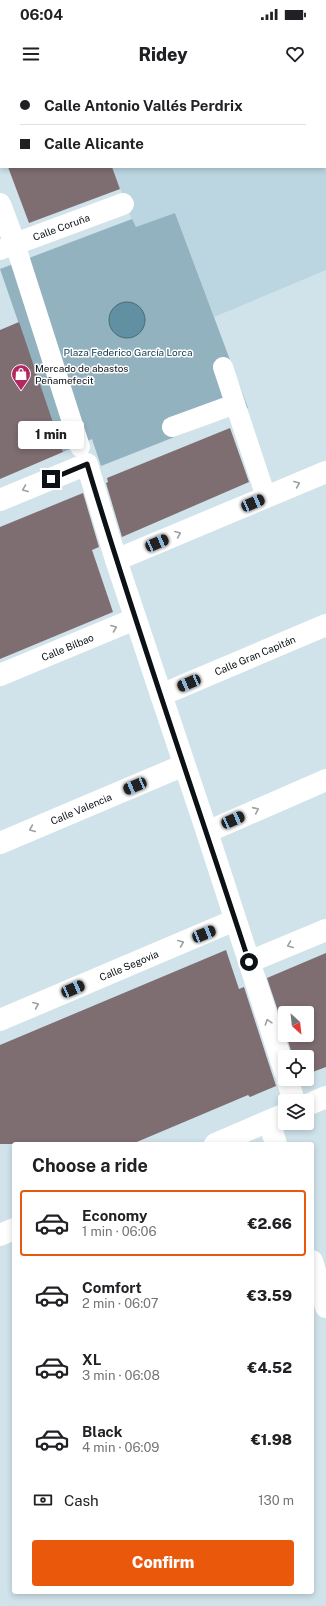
<!DOCTYPE html>
<html lang="en">
<head>
<meta charset="utf-8">
<style>
  body { margin:0; font-family:"Public Sans",sans-serif; background:#f2f2f2; color:#202124; height:100vh; display:flex; flex-direction:column; font-size:15px; white-space:nowrap }
  * { box-sizing:border-box; margin:0 }
  p { font-size:13px; color:#757577 }
  .icon { flex:none; width:22px; height:22px; fill:none; stroke:currentColor; stroke-width:2; stroke-linecap:round; stroke-linejoin:round }
  .map { position:relative; flex:1; overflow:hidden }
  .side { position:absolute; left:12px; top:1062px; width:302px; height:452px; display:flex; flex-direction:column; background:#fff; border-radius:4px; box-shadow:0 2px 6px #0003 }
  .side>* { flex:none }
  .hud { position:absolute; left:0px; top:0px; width:326px; height:88px; box-shadow:0 2px 6px #0003; display:grid; align-content:center; height:88px; padding:0 20px; background:#fff }
  .needle { width:26px; rotate:153deg }
  .tools { position:absolute; left:278px; top:926px; display:grid; gap:8px }
  .tools a { display:grid; place-items:center; width:36px; height:36px; border-radius:4px; background:#fff; box-shadow:0 2px 6px #0003; font-size:20px }
  .end { position:absolute; width:18px; height:18px; margin:-9px; border:5px solid #0b1114; background:#fff; box-shadow:0 0 0 2px #fff }
  .from { border-radius:50% }
  .bubble { position:absolute; height:28px; border-radius:4px; background:#fff; box-shadow:0 2px 6px #0003; font-size:13px; font-weight:800; line-height:28px; text-align:center }
  .car { position:absolute; width:12px; height:24px; margin:-12px -6px; border-radius:5px; box-shadow:0 0 3px 1px #0007; background:linear-gradient(#222 24%,#8ab4d8 0 40%,#222 0 76%,#8ab4d8 0 86%,#222 0) }
  .hud b { display:flex; align-items:center; gap:14px; height:38px; font-size:15px }
  .hud b+b { border-top:1px solid #e0e0e0 }
  .hud i { width:10px; height:10px; background:#202124 }
  ul { padding:0; list-style:none }
  li { display:flex; align-items:center; gap:12px; height:66px; margin:0 8px 6px; padding:0 12px; border:2px solid transparent; border-radius:4px }
  li div { flex:1 }
  li b { display:block; font-size:15px }
  li em { font-style:normal; font-weight:800 }
  li.active { border-color:#ea580c }
  li>.icon { width:36px; height:36px; stroke-width:1.5 }
  h2 { padding:0 20px; font-size:18px; line-height:48px }
  .pay { display:flex; align-items:center; gap:10px; height:44px; padding:0 20px; font-size:15px }
  .pay p { margin-inline-start:auto }
  .primary-button { display:flex; gap:8px; margin-top:auto; padding:8px 20px }
  .primary-button a { flex:1; height:46px; border-radius:4px; background:#ea580c; color:#fff; font-size:16px; font-weight:800; line-height:46px; text-align:center }
  .status { display:flex; justify-content:space-between; align-items:center; height:28px; padding:0 20px; background:#fff; direction:ltr }
  .status svg { height:11px; fill:currentColor }
  header { display:flex; justify-content:space-between; align-items:center; height:52px; padding:0 20px; background:#fff; font-size:18px; font-weight:800 }
  .map>svg:first-child { display:block }
  .built { fill:#bbd6e1 }
  .green { fill:#93b2c0 }
  .water { fill:#6290a3; stroke:#486a78 }
  .building { fill:#7e6d71 }
  .lines { fill:none; stroke-linecap:round; stroke-linejoin:round }
  .pedestrian { stroke:#fff; stroke-width:20 }
  .minor { stroke:#fff; stroke-width:22 }
  .tertiary { stroke:#fff; stroke-width:22 }
  .oneway { stroke:#9da0a1 }
  .route { stroke:#0b1114; stroke-width:5 }
  .labels { text-anchor:middle; stroke-width:3; stroke-linejoin:round; paint-order:stroke }
  .street-label { font-size:10px; fill:#0b1114; stroke:#fff }
  .park-label { font-size:10px; fill:#103a49; stroke:#fff }
  .poi-label { font-size:10px; fill:#0b1114; stroke:#fff; text-anchor:start }
</style>
</head>
<body>
<div class="status"><b>06:04</b><svg viewBox="0 0 49 12"><path d="M0 12V9h3v3zM5 12V6h3v6zM10 12V3h3v9zM15 12V0h3v12zM26 1h20v11H26zM47 4h2v5h-2z"/></svg></div>
<header><svg class="icon" aria-label="menu" viewBox="0 0 24 24"><path d="M4 6h16M4 12h16M4 18h16"/></svg>Ridey<svg class="icon" aria-label="heart" viewBox="0 0 24 24"><path d="M12 20l-8-8c-3-5 5-10 8-4 3-6 11-1 8 4z"/></svg></header>
<div class="map">
<svg width="326" height="1526" viewBox="0 0 326 1526">
  <rect width="100%" height="100%" fill="#d0e2ea"/>
  <!-- built -->
  <path class="built" d="M66 0H326V190L214 237 175 133 135 148 112 87H325V1Z"/>
  <!-- green -->
  <path class="green" d="M175 133 248 328 101 386 92 359 63 372 0 189 132 139 136 147Z"/>
  <!-- water -->
  <path class="water" d="M109 240a18 18 0 1 1 36 0a18 18 0 1 1-36 0Z"/>
  <!-- building -->
  <path class="building" d="M8 87H112L120 109 29 143Z
    M19 242 63 372 0 399V250Z
    M230 348 249 402 122 457 106 403 108 402 107 398Z
    M83 413 99 467 92 470 113 532 0 579V447Z
    M226 870 239 909 244 907 276 1006 250 1017 248 1015 132 1064H0V965Z
    M326 873V987L307 994V977H293L286 955H307V933H285V952L267 898Z"/>
  <g class="lines">
    <!-- pedestrian -->
    <path class="pedestrian" d="M0 170 15 164 80 367
      M223 287 266 417
      M172 347 235 324"/>
    <!-- minor -->
    <g class="minor">
      <path id="s1" d="M0 124 15 164 123 124"/>
      <path d="M0 420 87 384 116 480 207 752 285 992"/>
      <path d="M116 480 326 392"/>
      <path id="s2" d="M0 595 135 539"/>
      <path id="s3" d="M161 615 326 545"/>
      <path d="M207 752 326 700"/>
      <path id="s4" d="M0 763 184 685"/>
      <path d="M249 882 326 850"/>
      <path id="s5" d="M0 940 235 840"/>
      <path d="M287 999 294 1021"/>
      <path d="M269 1041 276 1064"/>
      <path d="M312 1181 326 1227"/>
    </g>
    <!-- tertiary -->
    <path class="tertiary" d="M307 1025 326 1017
      M215 1064 285 1034
      M0 1155 14 1149"/>
  </g>
  <!-- one-way arrows -->
  <defs><path id="oneway-chevron" d="M-2-3.5L2.5 0L-2 3.5" fill="none" stroke-width="1.6" stroke-linecap="round" stroke-linejoin="round"/></defs>
  <g class="oneway">
    <use href="#oneway-chevron" transform="translate(297 404) rotate(-23)"/>
    <use href="#oneway-chevron" transform="translate(25 409) rotate(158)"/>
    <use href="#oneway-chevron" transform="translate(178 454) rotate(-23)"/>
    <use href="#oneway-chevron" transform="translate(114 548) rotate(-22)"/>
    <use href="#oneway-chevron" transform="translate(256 730) rotate(-24)"/>
    <use href="#oneway-chevron" transform="translate(32 749) rotate(157)"/>
    <use href="#oneway-chevron" transform="translate(181 863) rotate(-23)"/>
    <use href="#oneway-chevron" transform="translate(290 865) rotate(158)"/>
    <use href="#oneway-chevron" transform="translate(36 925) rotate(-23)"/>
    <use href="#oneway-chevron" transform="translate(268 942) rotate(-108)"/>
  </g>
  <g class="lines">
    <!-- route -->
    <path class="route" d="M51 399 87 384C137 551 195 716 249 882"/>
  </g>
  <!-- icons -->
  <defs>
    <g id="shop-pin" transform="scale(1)"><path d="M0 17L-7.5 6A9.5 9.5 0 1 1 7.5 6Z" fill="#b42861" stroke="#fff"/><path d="M-5-2.5h2.3a2.7 3.5 0 0 1 5.4 0H5L5.5 6h-11ZM-1.5-2.5h3a1.5 2.3 0 0 0-3 0Z" fill="#fff"/></g>
  </defs>
  <g fill-rule="evenodd">
    <use href="#shop-pin" x="21" y="294"/>
  </g>
  <g class="labels">
    <!-- street labels -->
    <g class="street-label">
      <text dy="4" stroke="none"><textPath href="#s1" startOffset="92">Calle Coruña</textPath></text>
      <text dy="4" stroke="none"><textPath href="#s2" startOffset="73">Calle Bilbao</textPath></text>
      <text dy="4" stroke="none"><textPath href="#s3" startOffset="102">Calle Gran Capitán</textPath></text>
      <text dy="4" stroke="none"><textPath href="#s4" startOffset="88">Calle Valencia</textPath></text>
      <text dy="4" stroke="none"><textPath href="#s5" startOffset="140">Calle Segovia</textPath></text>
    </g>
    <!-- park labels -->
    <g class="park-label">
      <text x="128" y="276">Plaza Federico García Lorca</text>
    </g>
    <!-- poi labels -->
    <g class="poi-label">
      <text x="35" y="292">Mercado de abastos<tspan x="35" dy="12">Peñamefecit</tspan></text>
    </g>
  </g>
</svg>
<div class="tools">
<a><svg class="needle" viewBox="-14 -14 28 28"><path d="M0-13l5 13h-10z" fill="#e53935"/><path d="M0 13l5-13h-10z" fill="#757577"/></svg></a>
<a><svg class="icon" aria-label="locate" viewBox="0 0 24 24"><circle cx="12" cy="12" r="6"/><path d="M12 2v4M12 18v4M2 12h4M18 12h4"/></svg></a>
<a><svg class="icon" aria-label="layers" viewBox="0 0 24 24"><path d="M12 4l9 5-9 5-9-5zM3 14l9 5 9-5"/></svg></a>
</div>
<i class="end from" style="left:249px;top:882px"></i>
<i class="end" style="left:51px;top:399px"></i>
<div class="bubble" style="left:18px;top:341px;width:66px">1 min</div>
<i class="car" style="left:253px;top:423px;rotate:67deg"></i>
<i class="car" style="left:157px;top:463px;rotate:67deg"></i>
<i class="car" style="left:189px;top:603px;rotate:247deg"></i>
<i class="car" style="left:135px;top:706px;rotate:247deg"></i>
<i class="car" style="left:233px;top:740px;rotate:66deg"></i>
<i class="car" style="left:204px;top:854px;rotate:68deg"></i>
<i class="car" style="left:73px;top:909px;rotate:67deg"></i>
<div class="hud">
<b><i class="from"></i>Calle Antonio Vallés Perdrix</b>
<b><i></i>Calle Alicante</b>
</div>
<section class="side">
<h2>Choose a ride</h2>
<ul>
<li class="active"><svg class="icon" aria-label="car" viewBox="0 0 24 24"><path d="M5 17H2v-5l4-1 3-4h7l3 4 3 1v5h-3M9 17h6M6 11h13"/><circle cx="7" cy="17" r="2"/><circle cx="17" cy="17" r="2"/></svg><div><b>Economy</b><p>1 min · 06:06</p></div><em>€2.66</em></li>
<li><svg class="icon" aria-label="car" viewBox="0 0 24 24"><path d="M5 17H2v-5l4-1 3-4h7l3 4 3 1v5h-3M9 17h6M6 11h13"/><circle cx="7" cy="17" r="2"/><circle cx="17" cy="17" r="2"/></svg><div><b>Comfort</b><p>2 min · 06:07</p></div><em>€3.59</em></li>
<li><svg class="icon" aria-label="car" viewBox="0 0 24 24"><path d="M5 17H2v-5l4-1 3-4h7l3 4 3 1v5h-3M9 17h6M6 11h13"/><circle cx="7" cy="17" r="2"/><circle cx="17" cy="17" r="2"/></svg><div><b>XL</b><p>3 min · 06:08</p></div><em>€4.52</em></li>
<li><svg class="icon" aria-label="car" viewBox="0 0 24 24"><path d="M5 17H2v-5l4-1 3-4h7l3 4 3 1v5h-3M9 17h6M6 11h13"/><circle cx="7" cy="17" r="2"/><circle cx="17" cy="17" r="2"/></svg><div><b>Black</b><p>4 min · 06:09</p></div><em>€1.98</em></li>
</ul>
<div class="pay"><svg class="icon" aria-label="cash" viewBox="0 0 24 24"><path d="M3 7h18v10H3z"/><circle cx="12" cy="12" r="2"/></svg>Cash<p>130 m</p></div>
<div class="primary-button"><a>Confirm</a></div>
</section>
</div>
</body>
</html>
